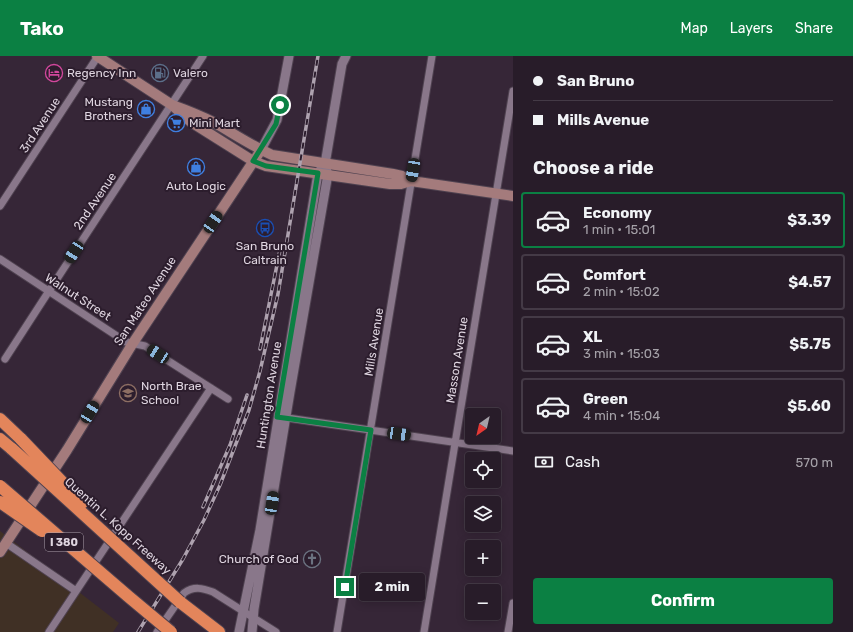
<!DOCTYPE html>
<html lang="en">
<head>
<meta charset="utf-8">
<style>
  body { margin:0; font-family:Rubik,sans-serif; background:#342935; color:#f1f3f6; height:100vh; display:flex; flex-direction:column; font-size:15px; white-space:nowrap }
  * { box-sizing:border-box; margin:0 }
  p { font-size:13px; color:#a5a1a8 }
  .icon { flex:none; width:22px; height:22px; fill:none; stroke:currentColor; stroke-width:2; stroke-linecap:round; stroke-linejoin:round }
  .map { position:relative; flex:1; overflow:hidden }
  .panel { display:flex; flex-direction:column; background:#281c29; width:340px }
  .panel>* { flex:none }
  .guide { display:grid; align-content:center; height:88px; padding:0 20px; background:#281c29 }
  .needle { width:26px; rotate:214deg }
  .tools { position:absolute; left:465px; top:352px; display:grid; gap:8px }
  .tools a { display:grid; place-items:center; width:36px; height:36px; border-radius:4px; background:#281c29; box-shadow:0 2px 10px #0003,0 0 0 1px #443a46; font-size:20px }
  .end { position:absolute; width:18px; height:18px; margin:-9px; border:5px solid #0b8043; background:#fff; box-shadow:0 0 0 2px #fff }
  .from { border-radius:50% }
  .bubble { position:absolute; height:28px; border-radius:4px; background:#281c29; box-shadow:0 2px 10px #0003,0 0 0 1px #443a46; font-size:13px; font-weight:700; line-height:28px; text-align:center }
  .car { position:absolute; width:12px; height:24px; margin:-12px -6px; border-radius:5px; box-shadow:0 0 3px 1px #0007; background:linear-gradient(#222 24%,#8ab4d8 0 40%,#222 0 76%,#8ab4d8 0 86%,#222 0) }
  .guide b { display:flex; align-items:center; gap:14px; height:38px; font-size:15px }
  .guide b+b { border-top:1px solid #443a46 }
  .guide i { width:10px; height:10px; background:#f1f3f6 }
  ul { padding:0; list-style:none }
  li { display:flex; align-items:center; gap:12px; height:56px; margin:0 8px 6px; padding:0 12px; border:2px solid #443a46; border-radius:4px }
  li div { flex:1 }
  li b { display:block; font-size:15px }
  li em { font-style:normal; font-weight:700 }
  li.on { border-color:#0b8043 }
  li>.icon { width:36px; height:36px; stroke-width:1.5 }
  h2 { padding:0 20px; font-size:18px; line-height:48px }
  .pay { display:flex; align-items:center; gap:10px; height:44px; padding:0 20px; font-size:15px }
  .pay p { margin-inline-start:auto }
  .primary-button { display:flex; gap:8px; margin-top:auto; padding:8px 20px }
  .primary-button a { flex:1; height:46px; border-radius:4px; background:#0b8043; color:#fff; font-size:16px; font-weight:700; line-height:46px; text-align:center }
  header { display:flex; align-items:center; gap:24px; box-sizing:border-box; height:56px; padding:0 20px; background:#0b8043; color:#fff }
  header strong { font-size:19px }
  nav { display:flex; gap:22px; margin-inline-start:auto; font-size:14px }
  main { display:flex; flex:1; min-height:0 }
  .map>svg:first-child { display:block }
  .industrial { fill:#403025 }
  .lines { fill:none; stroke-linecap:round; stroke-linejoin:round }
  .minor-casing { stroke:#4f4250; stroke-width:9 }
  .tertiary-casing { stroke:#4f4250; stroke-width:11 }
  .secondary-casing { stroke:#4f4250; stroke-width:12 }
  .motorway-casing { stroke:#4f4250; stroke-width:14 }
  .minor { stroke:#89778a; stroke-width:7 }
  .tertiary { stroke:#89778a; stroke-width:9 }
  .secondary { stroke:#a47b7c; stroke-width:10 }
  .motorway { stroke:#e3855b; stroke-width:12 }
  .rail-casing { stroke:#aea2af; stroke-width:3.5 }
  .rail { stroke:#2c1d2d; stroke-width:2; stroke-dasharray:6; stroke-linecap:butt }
  .motorway-bridge-casing { stroke:#4f4250; stroke-width:14; stroke-linecap:butt }
  .motorway-bridge { stroke:#e3855b; stroke-width:12 }
  .route { stroke:#0b8043; stroke-width:5 }
  .labels { text-anchor:middle; stroke-width:4; stroke-linejoin:round; paint-order:stroke }
  .shield { fill:#2c1d2d; stroke:#a99eaa; stroke-width:1 }
  .shield-label { font-size:11px; font-weight:bold; fill:#dfd5e0 }
  .poi-label { font-size:12px; fill:#dfd5e0; stroke:#2c1d2d; text-anchor:start }
  .street-label { font-size:12px; fill:#dfd5e0; stroke:#2c1d2d }
</style>
</head>
<body>
<header>
<strong>Tako</strong>
<nav><a>Map</a><a>Layers</a><a>Share</a></nav>
</header>
<main>
<div class="map">
<svg width="513" height="576" viewBox="0 0 513 576">
  <rect width="100%" height="100%" fill="#362637"/>
  <!-- industrial -->
  <path class="industrial" d="M0 475 119 567 113 576H0Z"/>
  <g class="lines">
    <!-- minor casing -->
    <g class="minor-casing">
      <path id="minor" d="M0 150 98 0
        M0 203 126 286 145 290 228 343
        M5 303 49 235 203 0
        M281 361 513 395
        M6 487 76 535
        M49 576 211 332
        M157 576 184 537C194 530 202 532 213 536L276 576
        M337 576 432 0
        M424 576 513 35
        M508 576 513 547"/>
    </g>
    <!-- tertiary casing -->
    <g class="tertiary-casing">
      <path id="tertiary" d="M261 94 277 64 289 0
        M239 576 260 474 318 117 325 108 342 8 346 0
        M252 576 254 553 290 336 328 118 326 113"/>
    </g>
    <!-- secondary casing -->
    <g class="secondary-casing">
      <path id="secondary" d="M97 0 172 49 191 66 253 105 266 110 390 128H401L411 125
        M172 49C186 54 201 60 215 67 234 78 252 90 272 99L393 118 402 120 411 125 513 140
        M0 496 67 394 133 287 261 94"/>
    </g>
    <!-- motorway casing -->
    <g class="motorway-casing">
      <path id="motorway" d="M0 363 21 383
        M0 383 12 393
        M180 546 219 576"/>
    </g>
    <!-- minor -->
    <use href="#minor" class="minor"/>
    <!-- tertiary -->
    <use href="#tertiary" class="tertiary"/>
    <!-- secondary -->
    <use href="#secondary" class="secondary"/>
    <!-- motorway -->
    <use href="#motorway" class="motorway"/>
    <!-- rail casing -->
    <g class="rail-casing">
      <path id="rail" d="M260 293 281 189
        M203 451 230 389 247 339
        M138 576 183 503 204 464 220 429 249 354 260 315 278 238 318 0"/>
    </g>
    <!-- rail -->
    <use href="#rail" class="rail"/>
    <!-- motorway-bridge casing -->
    <g class="motorway-bridge-casing">
      <path id="motorway-bridge" d="M21 383 82 447
        M12 393 180 546
        M0 430 129 541 171 576
        M0 446 42 475"/>
    </g>
    <!-- motorway-bridge -->
    <use href="#motorway-bridge" class="motorway-bridge"/>
  </g>
  <g class="lines">
    <!-- route -->
    <path class="route" d="M280 49 276 68 253 105 266 110 318 117 277 361 371 374 345 531"/>
  </g>
  <!-- icons -->
  <defs>
    <g id="hotel-ring" transform="scale(0.9)"><circle r="9.5" fill="#2c1d2d" stroke="#d1479c" stroke-width="1.5"/><path d="M-6-4.5h1.5V1H6V5H4.5V3h-9V5H-6ZM-4 0a1.8 1.8 0 1 1 3.6 0ZM.5 0V-2.5h3Q6-2.5 6 0Z" fill="#d1479c"/></g>
    <g id="fuel-ring" transform="scale(0.9)"><circle r="9.5" fill="#2c1d2d" stroke="#5c6f8a" stroke-width="1.5"/><path d="M-5.5-6h7V0h2V4h1.3V-2.5L3-4.5l.8-.8L6-3V5H2.5V1h-1V6h-7ZM-4.2-4.7v3.2H.2V-4.7Z" fill="#5c6f8a"/></g>
    <g id="shop-ring" transform="scale(0.9)"><circle r="9.5" fill="#2c1d2d" stroke="#3f7fe0" stroke-width="1.5"/><path d="M-5-2.5h2.3a2.7 3.5 0 0 1 5.4 0H5L5.5 6h-11ZM-1.5-2.5h3a1.5 2.3 0 0 0-3 0Z" fill="#3f7fe0"/></g>
    <g id="supermarket-ring" transform="scale(0.9)"><circle r="9.5" fill="#2c1d2d" stroke="#3f7fe0" stroke-width="1.5"/><path d="M-6-5.5h2.5l.6 2H6L4.5 2H-2.5L-4.4-4H-6ZM-1.5 3.2a1.3 1.3 0 1 0 .1 0ZM3 3.2a1.3 1.3 0 1 0 .1 0Z" fill="#3f7fe0"/></g>
    <g id="bus-ring" transform="scale(0.9)"><circle r="9.5" fill="#2c1d2d" stroke="#1a4fb4" stroke-width="1.5"/><path d="M-5-6H5V4H4V6H2V4H-2V6H-4V4H-5ZM-3.5-4V0h7V-4ZM-3.5 1.2v1.5H-2V1.2ZM2 1.2v1.5H3.5V1.2Z" fill="#1a4fb4"/></g>
    <g id="school-ring" transform="scale(0.9)"><circle r="9.5" fill="#2c1d2d" stroke="#8d6e63" stroke-width="1.5"/><path d="M0-5L7-2L0 1L-7-2ZM-4 1L0 2.5L4 1V4Q0 6-4 4Z" fill="#8d6e63"/></g>
    <g id="church-ring" transform="scale(0.9)"><circle r="9.5" fill="#2c1d2d" stroke="#6b7280" stroke-width="1.5"/><path d="M-1.2-6h2.4v3.5h3.3v2.4h-3.3V6h-2.4V-.1h-3.3v-2.4h3.3Z" fill="#6b7280"/></g>
  </defs>
  <g fill-rule="evenodd">
    <use href="#hotel-ring" x="54" y="17"/>
    <use href="#fuel-ring" x="160" y="17"/>
    <use href="#shop-ring" x="146" y="53"/>
    <use href="#supermarket-ring" x="176" y="67"/>
    <use href="#shop-ring" x="196" y="111"/>
    <use href="#bus-ring" x="265" y="172"/>
    <use href="#school-ring" x="128" y="337"/>
    <use href="#church-ring" x="312" y="503"/>
  </g>
  <g class="labels">
    <!-- shield labels -->
    <rect class="shield" x="45" y="477" width="38" height="18" rx="3"/>
    <g class="shield-label">
      <text x="64" y="490">I 380</text>
    </g>
    <!-- poi labels -->
    <g class="poi-label">
      <text x="67" y="21">Regency Inn</text>
      <text x="173" y="21">Valero</text>
      <text x="133" y="50" text-anchor="end">Mustang<tspan x="133" dy="14">Brothers</tspan></text>
      <text x="189" y="71">Mini Mart</text>
      <text x="196" y="134" text-anchor="middle">Auto Logic</text>
      <text x="265" y="194" text-anchor="middle">San Bruno<tspan x="265" dy="14">Caltrain</tspan></text>
      <text x="141" y="334">North Brae<tspan x="141" dy="14">School</tspan></text>
      <text x="299" y="507" text-anchor="end">Church of God</text>
    </g>
    <!-- street labels -->
    <g class="street-label">
      <text transform="translate(40 69) rotate(-57)" y="4">3rd Avenue</text>
      <text transform="translate(95 145) rotate(-56)" y="4">2nd Avenue</text>
      <text transform="translate(78 241) rotate(33)" y="4">Walnut Street</text>
      <text transform="translate(145 245) rotate(-57)" y="4">San Mateo Avenue</text>
      <text transform="translate(374 286) rotate(-81)" y="4">Mills Avenue</text>
      <text transform="translate(457 304) rotate(-81)" y="4">Masson Avenue</text>
      <text transform="translate(269 339) rotate(-81)" y="4">Huntington Avenue</text>
      <text transform="translate(118 470) rotate(42)" y="4">Quentin L. Kopp Freeway</text>
    </g>
  </g>
</svg>
<div class="tools">
<a><svg class="needle" viewBox="-14 -14 28 28"><path d="M0-13l5 13h-10z" fill="#e53935"/><path d="M0 13l5-13h-10z" fill="#a5a1a8"/></svg></a>
<a><svg class="icon" aria-label="locate" viewBox="0 0 24 24"><circle cx="12" cy="12" r="6"/><path d="M12 2v4M12 18v4M2 12h4M18 12h4"/></svg></a>
<a><svg class="icon" aria-label="layers" viewBox="0 0 24 24"><path d="M12 4l9 5-9 5-9-5zM3 14l9 5 9-5"/></svg></a>
<a>+</a>
<a>−</a>
</div>
<i class="end from" style="left:280px;top:49px"></i>
<i class="end" style="left:345px;top:531px"></i>
<div class="bubble" style="left:359px;top:517px;width:66px">2 min</div>
<i class="car" style="left:413px;top:114px;rotate:190deg"></i>
<i class="car" style="left:213px;top:166px;rotate:34deg"></i>
<i class="car" style="left:74px;top:196px;rotate:213deg"></i>
<i class="car" style="left:158px;top:298px;rotate:303deg"></i>
<i class="car" style="left:90px;top:356px;rotate:31deg"></i>
<i class="car" style="left:399px;top:378px;rotate:98deg"></i>
<i class="car" style="left:272px;top:447px;rotate:9deg"></i>
</div>
<section class="panel">
<div class="guide">
<b><i class="from"></i>San Bruno</b>
<b><i></i>Mills Avenue</b>
</div>
<h2>Choose a ride</h2>
<ul>
<li class="on"><svg class="icon" aria-label="car" viewBox="0 0 24 24"><path d="M5 17H2v-5l4-1 3-4h7l3 4 3 1v5h-3M9 17h6M6 11h13"/><circle cx="7" cy="17" r="2"/><circle cx="17" cy="17" r="2"/></svg><div><b>Economy</b><p>1 min · 15:01</p></div><em>$3.39</em></li>
<li><svg class="icon" aria-label="car" viewBox="0 0 24 24"><path d="M5 17H2v-5l4-1 3-4h7l3 4 3 1v5h-3M9 17h6M6 11h13"/><circle cx="7" cy="17" r="2"/><circle cx="17" cy="17" r="2"/></svg><div><b>Comfort</b><p>2 min · 15:02</p></div><em>$4.57</em></li>
<li><svg class="icon" aria-label="car" viewBox="0 0 24 24"><path d="M5 17H2v-5l4-1 3-4h7l3 4 3 1v5h-3M9 17h6M6 11h13"/><circle cx="7" cy="17" r="2"/><circle cx="17" cy="17" r="2"/></svg><div><b>XL</b><p>3 min · 15:03</p></div><em>$5.75</em></li>
<li><svg class="icon" aria-label="car" viewBox="0 0 24 24"><path d="M5 17H2v-5l4-1 3-4h7l3 4 3 1v5h-3M9 17h6M6 11h13"/><circle cx="7" cy="17" r="2"/><circle cx="17" cy="17" r="2"/></svg><div><b>Green</b><p>4 min · 15:04</p></div><em>$5.60</em></li>
</ul>
<div class="pay"><svg class="icon" aria-label="cash" viewBox="0 0 24 24"><path d="M3 7h18v10H3z"/><circle cx="12" cy="12" r="2"/></svg>Cash<p>570 m</p></div>
<div class="primary-button"><a>Confirm</a></div>
</section>
</main>
</body>
</html>
